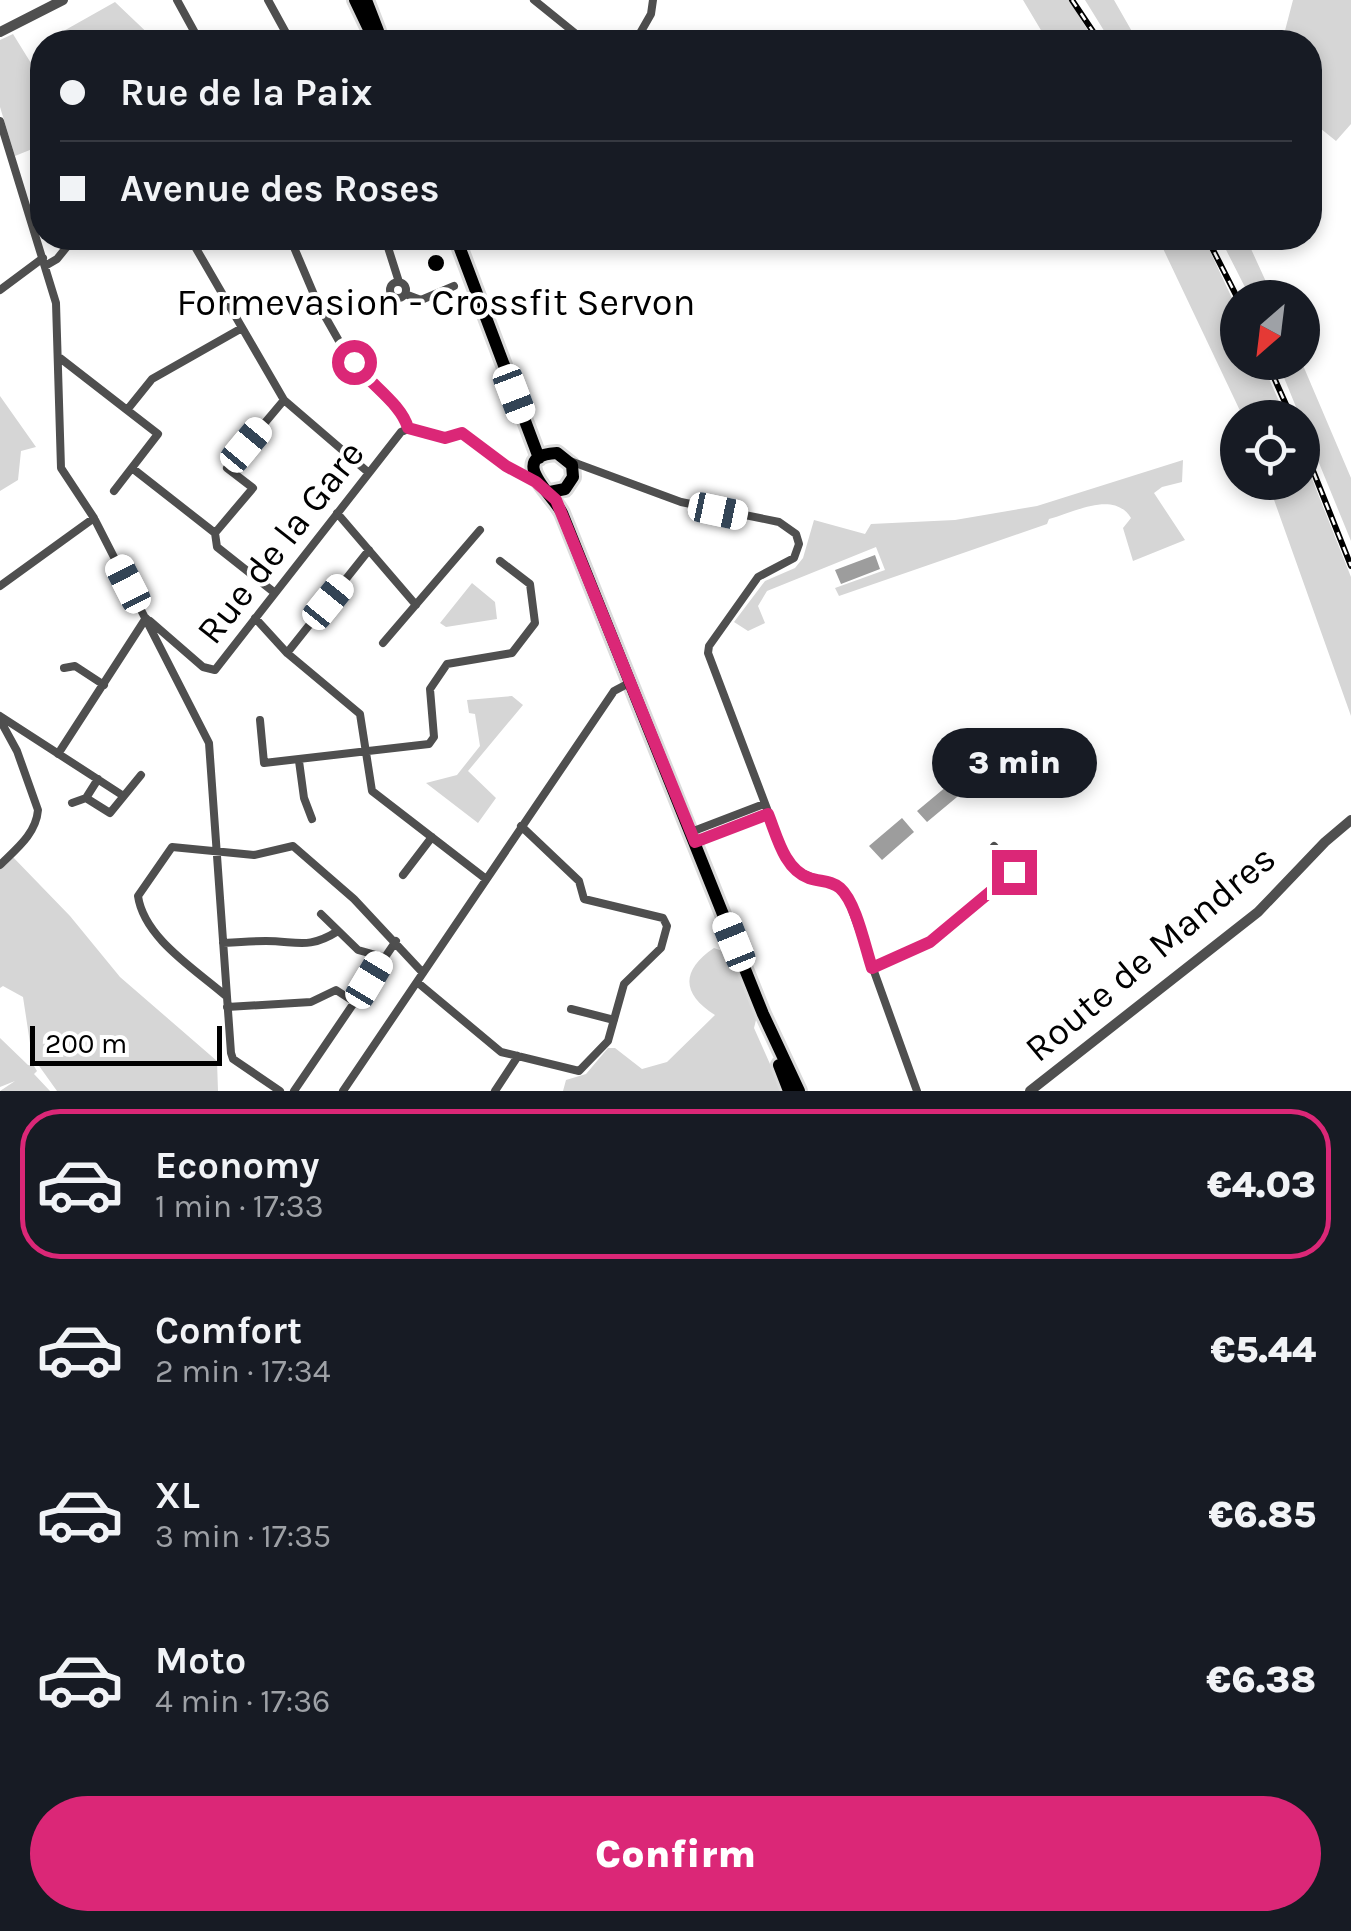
<!DOCTYPE html>
<html lang="en">
<head>
<meta charset="utf-8">
<style>
  body { margin:0; font-family:Karla,sans-serif; background:#20242c; color:#f1f3f6; height:100vh; display:flex; flex-direction:column; font-size:38px; white-space:nowrap }
  * { box-sizing:border-box; margin:0 }
  p { font-size:32px; color:#9ea1a6 }
  .icon { flex:none; width:55px; height:55px; fill:none; stroke:currentColor; stroke-width:2; stroke-linecap:round; stroke-linejoin:round }
  .map { position:relative; height:1091px; overflow:hidden }
  .sheet { display:flex; flex-direction:column; background:#171b24; flex:1 }
  .sheet>* { flex:none }
  .banner { position:absolute; left:30px; top:30px; width:1292px; height:220px; border-radius:40px; box-shadow:0 5px 15px #0003; display:grid; align-content:center; height:220px; padding:0 30px; background:#171b24 }
  .needle { width:65px; rotate:208deg }
  .buttons { position:absolute; left:1220px; top:280px; display:grid; gap:20px }
  .buttons a { display:grid; place-items:center; width:100px; height:100px; border-radius:50%; background:#171b24; box-shadow:0 5px 15px #0003; font-size:50px }
  .scale { position:absolute; left:30px; bottom:25px; width:192px; box-sizing:border-box; padding-left:10px; border:5px solid #000; border-top:0; font-size:28px; line-height:35px; white-space:nowrap; color:#000; -webkit-text-stroke:8px #fff; paint-order:stroke }
  .end { position:absolute; width:45px; height:45px; margin:-22px; border:12px solid #db2777; background:#fff; box-shadow:0 0 0 5px #fff }
  .from { border-radius:50% }
  .bubble { position:absolute; height:70px; border-radius:35px; background:#171b24; box-shadow:0 5px 15px #0003; font-size:32px; font-weight:800; line-height:70px; text-align:center }
  .car { position:absolute; width:30px; height:60px; margin:-30px -15px; border-radius:12px; box-shadow:0 0 8px 2px #0007; background:linear-gradient(#fff 24%,#345 0 40%,#fff 0 76%,#345 0 86%,#fff 0) }
  .banner b { display:flex; align-items:center; gap:35px; height:95px; font-size:38px }
  .banner b+b { border-top:2px solid #363941 }
  .banner i { width:25px; height:25px; background:#f1f3f6 }
  ul { padding:18px 0 0; list-style:none }
  li { display:flex; align-items:center; gap:30px; height:150px; margin:0 20px 15px; padding:0 10px; border:5px solid transparent; border-radius:40px }
  li div { flex:1 }
  li b { display:block; font-size:38px }
  li em { font-style:normal; font-weight:800 }
  li.active { border-color:#db2777 }
  li>.icon { width:90px; height:90px; stroke-width:1.5 }
  .button { display:flex; gap:20px; margin-top:auto; padding:20px 30px }
  .button a { flex:1; height:115px; border-radius:60px; background:#db2777; color:#fff; font-size:40px; font-weight:800; line-height:115px; text-align:center }
  .map>svg:first-child { display:block }
  .green { fill:#d6d6d6 }
  .water { fill:#9d9d9d }
  .lines { fill:none; stroke-linecap:round; stroke-linejoin:round }
  .primary-casing { stroke:#dbdbdb; stroke-width:18 }
  .minor { stroke:#4f4f4f; stroke-width:8 }
  .tertiary { stroke:#4f4f4f; stroke-width:10 }
  .primary { stroke:#000; stroke-width:12 }
  .rail-casing { stroke:#000; stroke-width:6 }
  .rail { stroke:#fff; stroke-width:2.5; stroke-dasharray:8; stroke-linecap:butt }
  .route { stroke:#db2777; stroke-width:12 }
  .poi-dot { fill:#000; stroke:#fff; stroke-width:4 }
  .labels { text-anchor:middle; stroke-width:8; stroke-linejoin:round; paint-order:stroke }
  .poi-label { font-size:38px; fill:#000; stroke:#fff }
  .street-label { font-size:38px; fill:#000; stroke:#fff }
</style>
</head>
<body>
<div class="map">
<svg width="1351" height="1091" viewBox="0 0 1351 1091">
  <rect width="100%" height="100%" fill="#fff"/>
  <!-- green -->
  <path class="green" d="M1023 0H1069L1095 42H1048Z
    M1085 0H1114L1138 42H1111Z
    M1293 0H1351V124L1336 141 1310 120V42H1282Z
    M115 2 157 42H80L78 36 68 32 75 42H66L60 33Z
    M13 34 34 68H42V145L15 156 0 107V40Z
    M1158 238H1204L1237 309 1238 362 1262 363 1286 417H1243Z
    M1220 238H1246L1273 297H1250Z
    M1278 363H1302L1351 478V541Z
    M0 396 36 447 21 451 18 480 0 491Z
    M1303 456 1351 577V716L1268 483 1302 482Z
    M1183 460 1182 482 1162 487 1154 493 1185 540 1133 561 1123 528 1131 518C1114 490 1075 512 1049 519L1047 524 839 596 835 588 885 570 876 547 767 591 758 606 765 623 748 631 734 622 765 581 795 568 803 558 814 520 865 534 871 524 955 520 1037 506Z
    M472 583 495 602 497 619 446 627 440 623Z
    M512 696 523 705 468 771 496 798 478 823 426 783 457 775 480 746 475 714 469 713 467 700Z
    M10 854 70 916 120 977 217 1061 218 1091H57L32 1056 23 997 3 986 0 988V865Z
    M714 948 725 952 730 962 738 960 759 1008 754 1028 782 1091H563L566 1080 586 1074 608 1048H615L642 1069 667 1062 715 1015C681 994 681 970 714 948Z
    M0 1038 28 1065 34 1066 37 1071 34 1074 50 1091H0L15 1081 0 1087Z"/>
  <!-- water -->
  <path class="water" d="M875 555 880 569 841 584 835 570Z
    M965 771 975 782 927 822 917 811Z
    M902 818 914 832 882 860 869 846Z"/>
  <g class="lines">
    <!-- primary casing -->
    <g class="primary-casing">
      <path id="primary" d="M355 0 375 42
        M366 0 378 31
        M456 238 539 458
        M550 492 565 489 573 477 572 465 557 453C505 456 554 496 562 513L763 1014 799 1091
        M779 1065 789 1091"/>
    </g>
    <!-- minor -->
    <path class="minor" d="M177 0 200 42
      M268 0 291 42
      M534 0 586 42
      M635 42 651 14 653 0
      M0 121 56 303 61 468 94 518 209 743 231 1053 233 1059 280 1091
      M190 238 284 400 369 473
      M290 238 318 304 339 341 366 378 404 416 408 429
      M385 238 399 282
      M45 266 57 259 74 238
      M390 290a8 8 0 1 1 16 0a8 8 0 1 1-16 0Z
      M0 290 43 258
      M405 294 421 300 454 286
      M60 358 127 410
      M408 429 445 438 461 433 506 466 536 482
      M570 461 681 502 779 522 796 534 799 544 794 558 758 577 709 646 708 653 786 859C808 886 831 873 848 899L917 1091
      M132 468 215 533 217 547 275 593
      M114 491 158 434 127 410 152 379 242 328
      M337 513 416 605
      M215 533 253 488 227 468 284 400
      M0 586 94 518
      M255 618 287 653 360 714 372 791 486 879
      M150 621 203 667 215 670 401 432 408 429
      M383 643 480 530
      M287 653 369 550
      M64 668 75 666 104 685
      M0 716 122 795
      M0 720 17 751 38 810C36 834 16 849 0 865
      M260 720 264 763 429 744 434 737 430 689 447 664 512 653 535 623 530 584 500 561
      M58 754 146 618
      M299 761 304 798 312 819
      M98 779 86 798 110 813 141 775
      M72 803 86 798
      M691 832 764 804
      M695 842 767 814
      M403 875 432 837
      M321 914 358 950 383 957
      M223 943C237 942 252 941 266 941 297 941 308 950 338 931
      M872 968 930 942 1014 871 994 846
      M417 982 501 1052 579 1071 608 1041 624 984 661 948 667 926 663 918 584 899 579 881 521 826
      M226 996C195 969 144 938 138 896L172 847 254 855 293 846 354 899 423 973
      M227 1007 311 1002 336 990 356 1003
      M571 1009 614 1020
      M294 1091 396 941
      M343 1091 614 691 631 682
      M495 1091 518 1056"/>
    <!-- tertiary -->
    <path class="tertiary" d="M0 32 63 0
      M1030 1091 1258 912 1325 842 1351 820"/>
    <!-- primary -->
    <use href="#primary" class="primary"/>
    <!-- rail casing -->
    <g class="rail-casing">
      <path id="rail" d="M1072 0 1100 42
        M1207 238 1238 299
        M1267 362 1292 418
        M1302 443 1351 566"/>
    </g>
    <!-- rail -->
    <use href="#rail" class="rail"/>
  </g>
  <g class="lines">
    <!-- route -->
    <path class="route" d="M354 362C369 384 401 403 408 428L445 438 462 433 506 466 536 482 556 500 695 842 768 814C777 836 784 869 809 878 820 882 831 880 840 888 856 902 865 947 872 968L930 942 1014 872"/>
  </g>
  <!-- markers -->
  <circle class="poi-dot" cx="436" cy="263" r="10"/>
  <g class="labels">
    <!-- poi labels -->
    <g class="poi-label">
      <text x="436" y="315">Formevasion - Crossfit Servon</text>
    </g>
    <!-- street labels -->
    <g class="street-label">
      <text transform="translate(280 542) rotate(-52)" y="13">Rue de la Gare</text>
      <text transform="translate(1150 953) rotate(-40)" y="13">Route de Mandres</text>
    </g>
  </g>
</svg>
<div class="buttons">
<a><svg class="needle" viewBox="-14 -14 28 28"><path d="M0-13l5 13h-10z" fill="#e53935"/><path d="M0 13l5-13h-10z" fill="#9ea1a6"/></svg></a>
<a><svg class="icon" aria-label="locate" viewBox="0 0 24 24"><circle cx="12" cy="12" r="6"/><path d="M12 2v4M12 18v4M2 12h4M18 12h4"/></svg></a>
</div>
<div class="scale">200 m</div>
<i class="end from" style="left:354px;top:362px"></i>
<i class="end" style="left:1014px;top:872px"></i>
<div class="bubble" style="left:932px;top:728px;width:165px">3 min</div>
<i class="car" style="left:514px;top:394px;rotate:159deg"></i>
<i class="car" style="left:246px;top:445px;rotate:40deg"></i>
<i class="car" style="left:718px;top:511px;rotate:102deg"></i>
<i class="car" style="left:128px;top:584px;rotate:333deg"></i>
<i class="car" style="left:328px;top:602px;rotate:39deg"></i>
<i class="car" style="left:734px;top:942px;rotate:338deg"></i>
<i class="car" style="left:369px;top:980px;rotate:31deg"></i>
<div class="banner">
<b><i class="from"></i>Rue de la Paix</b>
<b><i></i>Avenue des Roses</b>
</div>
</div>
<section class="sheet">
<ul>
<li class="active"><svg class="icon" aria-label="car" viewBox="0 0 24 24"><path d="M5 17H2v-5l4-1 3-4h7l3 4 3 1v5h-3M9 17h6M6 11h13"/><circle cx="7" cy="17" r="2"/><circle cx="17" cy="17" r="2"/></svg><div><b>Economy</b><p>1 min · 17:33</p></div><em>€4.03</em></li>
<li><svg class="icon" aria-label="car" viewBox="0 0 24 24"><path d="M5 17H2v-5l4-1 3-4h7l3 4 3 1v5h-3M9 17h6M6 11h13"/><circle cx="7" cy="17" r="2"/><circle cx="17" cy="17" r="2"/></svg><div><b>Comfort</b><p>2 min · 17:34</p></div><em>€5.44</em></li>
<li><svg class="icon" aria-label="car" viewBox="0 0 24 24"><path d="M5 17H2v-5l4-1 3-4h7l3 4 3 1v5h-3M9 17h6M6 11h13"/><circle cx="7" cy="17" r="2"/><circle cx="17" cy="17" r="2"/></svg><div><b>XL</b><p>3 min · 17:35</p></div><em>€6.85</em></li>
<li><svg class="icon" aria-label="car" viewBox="0 0 24 24"><path d="M5 17H2v-5l4-1 3-4h7l3 4 3 1v5h-3M9 17h6M6 11h13"/><circle cx="7" cy="17" r="2"/><circle cx="17" cy="17" r="2"/></svg><div><b>Moto</b><p>4 min · 17:36</p></div><em>€6.38</em></li>
</ul>
<div class="button"><a>Confirm</a></div>
</section>
</body>
</html>
